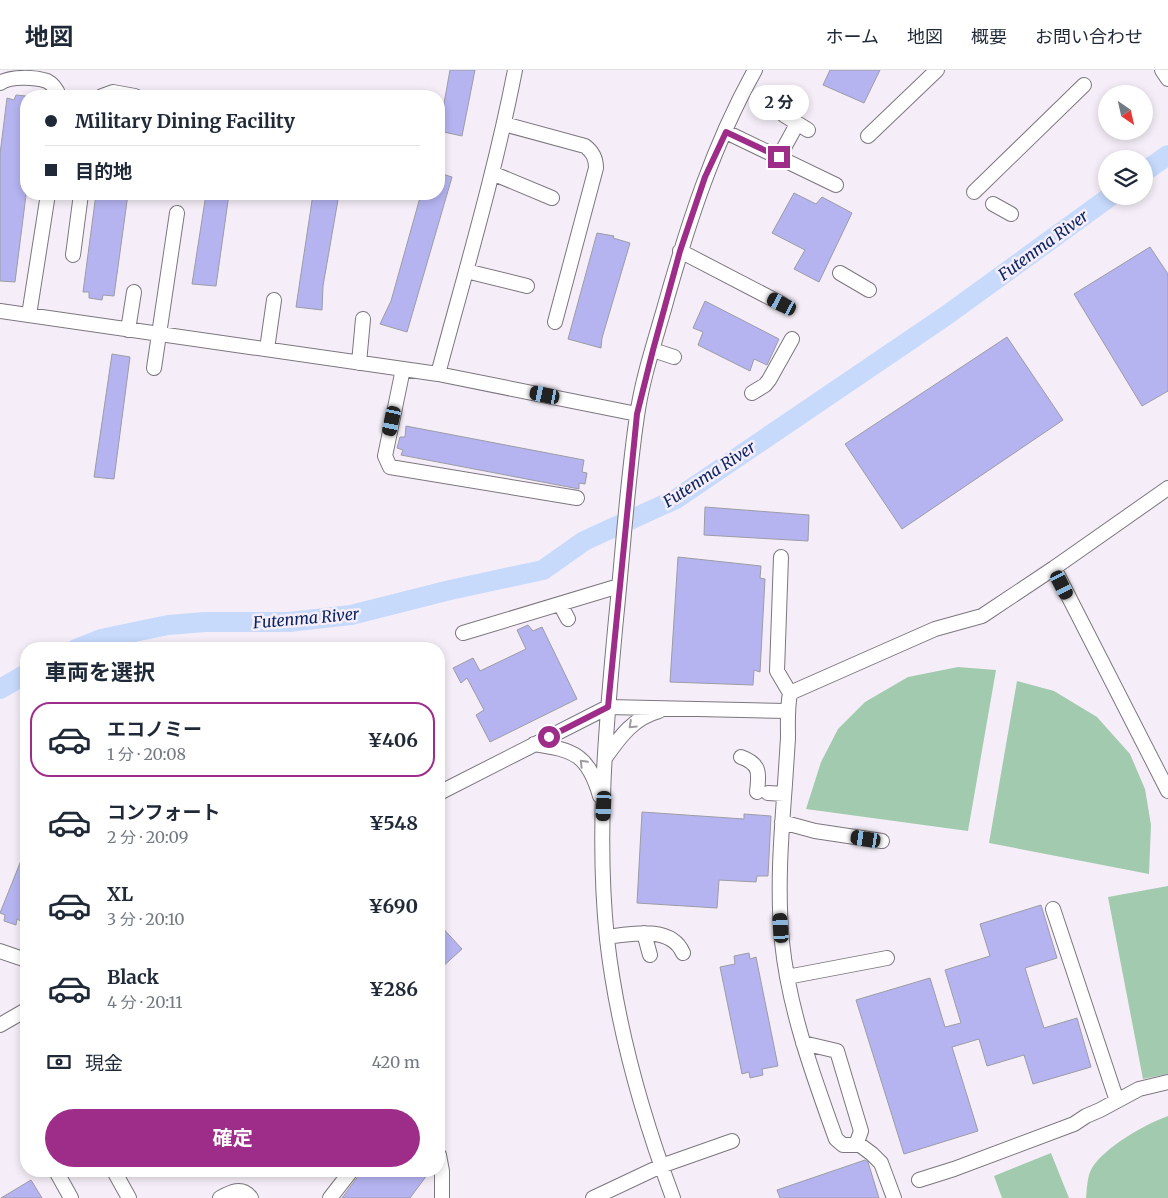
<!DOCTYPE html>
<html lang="ja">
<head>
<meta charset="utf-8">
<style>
  body { margin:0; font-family:Merriweather,"Noto Sans JP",serif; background:#f6f6f7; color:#1f2937; height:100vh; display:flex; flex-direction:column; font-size:19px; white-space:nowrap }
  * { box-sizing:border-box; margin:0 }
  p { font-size:16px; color:#747a83 }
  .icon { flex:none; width:28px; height:28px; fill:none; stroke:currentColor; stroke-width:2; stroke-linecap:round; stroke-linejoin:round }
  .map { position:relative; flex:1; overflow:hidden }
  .details { position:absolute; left:20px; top:572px; width:425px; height:535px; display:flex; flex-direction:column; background:#fff; border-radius:20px; box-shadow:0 2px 8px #0003 }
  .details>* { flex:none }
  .top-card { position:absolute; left:20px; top:20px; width:425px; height:110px; border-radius:20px; box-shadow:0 2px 8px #0003; display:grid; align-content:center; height:110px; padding:0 25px; background:#fff }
  .needle { width:32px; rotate:146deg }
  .fabs { position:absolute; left:1098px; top:15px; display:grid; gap:10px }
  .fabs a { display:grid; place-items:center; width:55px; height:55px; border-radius:50%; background:#fff; box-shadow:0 2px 8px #0003; font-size:25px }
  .end { position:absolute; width:22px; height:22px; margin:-11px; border:6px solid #9e2d8a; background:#fff; box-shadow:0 0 0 2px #fff }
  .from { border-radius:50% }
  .bubble { position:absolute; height:35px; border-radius:18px; background:#fff; box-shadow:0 2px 8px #0003; font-size:16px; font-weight:700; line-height:35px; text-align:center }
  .car { position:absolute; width:15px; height:30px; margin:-15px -8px; border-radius:6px; box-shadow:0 0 4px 1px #0007; background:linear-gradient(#222 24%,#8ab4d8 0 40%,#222 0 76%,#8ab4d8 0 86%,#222 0) }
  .top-card b { display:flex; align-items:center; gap:18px; height:48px; font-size:19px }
  .top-card b+b { border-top:1px solid #e0e1e3 }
  .top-card i { width:12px; height:12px; background:#1f2937 }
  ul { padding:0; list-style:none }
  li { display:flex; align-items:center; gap:15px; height:75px; margin:0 10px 8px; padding:0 15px; border:2px solid transparent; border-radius:20px }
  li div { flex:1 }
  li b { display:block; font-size:19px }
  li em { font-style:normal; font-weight:700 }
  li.selected { border-color:#9e2d8a }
  li>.icon { width:45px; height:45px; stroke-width:1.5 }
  h2 { padding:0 25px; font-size:22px; line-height:60px }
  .pay { display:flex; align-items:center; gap:12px; height:55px; padding:0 25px; font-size:19px }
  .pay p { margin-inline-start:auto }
  .cta { display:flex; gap:10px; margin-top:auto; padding:10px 25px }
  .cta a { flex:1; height:58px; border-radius:30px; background:#9e2d8a; color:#fff; font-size:20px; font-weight:700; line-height:58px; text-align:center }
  header { display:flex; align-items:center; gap:30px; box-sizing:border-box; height:70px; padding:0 25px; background:#fff; border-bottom:1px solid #e0e1e3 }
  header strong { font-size:24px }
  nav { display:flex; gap:28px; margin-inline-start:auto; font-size:18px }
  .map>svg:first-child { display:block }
  .green { fill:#a2caae }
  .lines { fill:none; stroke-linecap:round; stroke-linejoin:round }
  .river { stroke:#c7dafc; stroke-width:20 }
  .building { fill:#b5b4f1; stroke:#9c9ca6 }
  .minor-casing { stroke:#7c767e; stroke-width:16 }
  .minor { stroke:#fff; stroke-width:14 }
  .oneway { stroke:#9e9c9e }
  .route { stroke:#9e2d8a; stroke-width:6 }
  .labels { text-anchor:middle; stroke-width:5; stroke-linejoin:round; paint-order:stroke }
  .water-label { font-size:16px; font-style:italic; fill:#092363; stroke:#f5eef8 }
</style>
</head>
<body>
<header>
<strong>地図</strong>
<nav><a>ホーム</a><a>地図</a><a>概要</a><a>お問い合わせ</a></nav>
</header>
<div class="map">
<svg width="1168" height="1128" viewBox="0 0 1168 1128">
  <rect width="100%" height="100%" fill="#f5eef8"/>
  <!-- green -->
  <path class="green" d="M958 597 996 600 968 761 806 739 821 692 838 659 865 632 908 607Z
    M1017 611 1054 621 1097 647 1130 684 1145 719 1151 755 1149 804 989 773Z
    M1168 816V1004L1143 1009 1108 827Z
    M1168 1046V1128H1086C1087 1119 1087 1106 1092 1098 1105 1077 1145 1054 1168 1046Z
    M1051 1083 1069 1128H1002L994 1106Z"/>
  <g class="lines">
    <!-- river -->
    <path class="river" d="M1144 102 1168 85
      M76 579 101 569 168 555 205 552H289L351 545 450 520 543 500 584 471 676 429 947 245 1111 126
      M0 619 26 604"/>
  </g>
  <!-- building -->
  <path class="building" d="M450 0H475L462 66 439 61Z
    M830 0H880L864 33 823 15Z
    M16 25 26 26V125L15 212 0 211V84L7 28 14 30Z
    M439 103 452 107 407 262 380 254 391 231 421 124H439Z
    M794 123 816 134 822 127 852 143 819 212 794 199 805 180 772 163Z
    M96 124H128L114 226 103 225 102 230 89 228V222H83Z
    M206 124H229L216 216 192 214Z
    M313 124H339L323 216 322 240 296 237Z
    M597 163 614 166 613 168 630 173 602 268 601 278 568 269Z
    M1150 177 1168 204V321L1142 336 1074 224Z
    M705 231 779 269 767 295 754 289 750 301 698 275 703 262 693 258Z
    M1007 267 1063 350 902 459 845 374Z
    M112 284 130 287 114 409 94 407Z
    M406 356 584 390 582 402 587 403 585 414 579 413V419L401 385 403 380 397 378 400 367H405Z
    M705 437 809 445 808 471 704 465Z
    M678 487 761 496 760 508 765 509 760 602 754 600 753 615 670 612Z
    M528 555 533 561 542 557 577 629 490 672 476 645 484 640 467 608 461 613 453 598 473 588 480 601 526 579 517 560Z
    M642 742 744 749V744L771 746 768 806H757L756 812 719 810 717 838 637 833Z
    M26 778V854L17 849 16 855 4 851 5 845 0 843Z
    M1041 835 1057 888 1025 898 1034 927 1044 958 1077 948 1091 997 1033 1014 1024 985 987 996 979 969 952 977 978 1061 904 1084 856 930 930 908 945 957 961 953 945 900 990 886 980 854Z
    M439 854 462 879 439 900Z
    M749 883 750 889 756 887 778 996 762 999 763 1005 750 1008 749 1002 742 1004 720 897 735 894 734 886Z
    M865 1090 868 1092 879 1128H780L777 1120Z
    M362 1101H430L410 1128H342Z
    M31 1110 42 1128H1Z"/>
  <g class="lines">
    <!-- minor casing -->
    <g class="minor-casing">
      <path id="minor" d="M1162 0 1168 9
        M0 13C11 6 34 7 47 11 53 14 57 20 59 26
        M102 26 113 22 135 26
        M784 45 808 60
        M504 54 585 76C593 82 596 88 596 98L555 252
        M726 62 836 115
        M868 66 937 0
        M779 87 797 54
        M492 103 552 128
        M974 122 1084 15
        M993 134 1011 144
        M680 181 782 234
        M73 185 81 124
        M466 201 527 216
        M840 203 869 220
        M0 241 438 304 637 344
        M29 245 48 124
        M128 260 134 222
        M267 279 274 230
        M653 280 674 287
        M359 293 363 249
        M154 298 177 143
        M403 299 385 386 390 397 577 428
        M438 304C465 203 495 103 515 0
        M752 323 765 315 769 310 792 269
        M781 487 777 601 790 623
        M1054 498 1168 721
        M560 534 568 549
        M463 563 619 516
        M534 674C575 680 588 685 600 726
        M741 687C761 694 759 704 757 722
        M605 688C620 667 633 648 659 641
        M439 723 608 637 787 641
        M768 723 784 724
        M782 752 815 761 882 771
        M1053 839 1117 1031
        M644 863 650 885
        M607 867C631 864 671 855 683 883
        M0 881 26 890
        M787 907 887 888
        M0 955 26 940
        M803 973 837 981 861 1061 856 1075
        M439 1085 442 1101V1128
        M56 1101 71 1128
        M114 1101 129 1128
        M919 1110 954 1099 1074 1054 1086 1046 1100 1040 1139 1019 1168 1012
        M220 1128C231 1122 242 1116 251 1128
        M330 1128 351 1101
        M593 1128 661 1096 732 1071
        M673 1128C642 1045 617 957 607 869 596 763 606 655 616 549 623 482 627 413 637 346 642 310 654 274 664 239 687 157 713 75 755 0
        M894 1128 881 1093 872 1084 860 1075H843L836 1069C813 1005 789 940 782 872 777 820 781 767 785 714 786 699 787 683 788 668 788 652 787 640 790 623L935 559 982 546 1054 498 1168 418"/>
    </g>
    <!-- minor -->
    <use href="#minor" class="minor"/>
  </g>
  <!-- one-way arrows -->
  <defs><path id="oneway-chevron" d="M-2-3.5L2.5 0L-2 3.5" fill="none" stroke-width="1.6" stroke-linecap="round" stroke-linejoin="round" transform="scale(1.25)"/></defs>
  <g class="oneway">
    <use href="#oneway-chevron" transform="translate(632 655) rotate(137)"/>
    <use href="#oneway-chevron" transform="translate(583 693) rotate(-134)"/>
  </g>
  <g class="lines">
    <!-- route -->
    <path class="route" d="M549 667 608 637 637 344 653 280 680 181 705 107 726 62 779 87"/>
  </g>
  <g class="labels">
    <!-- water labels -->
    <g class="water-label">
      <text transform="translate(1043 175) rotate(-36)" y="6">Futenma River</text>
      <text transform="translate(709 404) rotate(-33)" y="6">Futenma River</text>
      <text transform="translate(306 548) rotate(-5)" y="6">Futenma River</text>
    </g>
  </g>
</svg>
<div class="fabs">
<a><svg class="needle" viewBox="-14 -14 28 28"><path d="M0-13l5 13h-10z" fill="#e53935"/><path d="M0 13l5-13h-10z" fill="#747a83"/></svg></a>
<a><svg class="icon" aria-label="layers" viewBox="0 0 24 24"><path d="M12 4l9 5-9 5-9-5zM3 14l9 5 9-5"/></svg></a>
</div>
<i class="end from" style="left:549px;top:667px"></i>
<i class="end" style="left:779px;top:87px"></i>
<div class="bubble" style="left:749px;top:15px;width:60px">2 分</div>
<i class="car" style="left:782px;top:234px;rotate:297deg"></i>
<i class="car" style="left:545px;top:325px;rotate:282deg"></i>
<i class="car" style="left:392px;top:351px;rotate:192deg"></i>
<i class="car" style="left:1062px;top:515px;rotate:153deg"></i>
<i class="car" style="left:604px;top:736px;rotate:183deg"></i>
<i class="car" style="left:866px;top:769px;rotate:279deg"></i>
<i class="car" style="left:781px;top:858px;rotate:356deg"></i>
<div class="top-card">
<b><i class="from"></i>Military Dining Facility</b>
<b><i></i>目的地</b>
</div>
<section class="details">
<h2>車両を選択</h2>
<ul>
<li class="selected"><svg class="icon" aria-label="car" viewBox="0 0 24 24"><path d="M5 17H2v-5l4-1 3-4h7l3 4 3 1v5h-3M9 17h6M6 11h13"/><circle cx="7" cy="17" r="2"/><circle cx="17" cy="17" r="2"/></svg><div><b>エコノミー</b><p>1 分 · 20:08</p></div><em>¥406</em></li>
<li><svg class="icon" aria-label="car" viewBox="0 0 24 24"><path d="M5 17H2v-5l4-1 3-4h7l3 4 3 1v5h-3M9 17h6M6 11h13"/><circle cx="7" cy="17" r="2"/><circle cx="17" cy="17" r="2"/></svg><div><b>コンフォート</b><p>2 分 · 20:09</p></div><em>¥548</em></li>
<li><svg class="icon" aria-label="car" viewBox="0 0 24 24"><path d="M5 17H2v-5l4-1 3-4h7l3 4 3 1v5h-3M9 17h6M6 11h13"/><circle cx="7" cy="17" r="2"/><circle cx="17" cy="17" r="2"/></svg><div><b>XL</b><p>3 分 · 20:10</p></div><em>¥690</em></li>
<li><svg class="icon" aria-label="car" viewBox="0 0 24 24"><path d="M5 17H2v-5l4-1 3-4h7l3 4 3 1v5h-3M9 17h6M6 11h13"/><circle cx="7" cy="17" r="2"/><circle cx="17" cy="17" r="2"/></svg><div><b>Black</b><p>4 分 · 20:11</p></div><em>¥286</em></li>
</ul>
<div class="pay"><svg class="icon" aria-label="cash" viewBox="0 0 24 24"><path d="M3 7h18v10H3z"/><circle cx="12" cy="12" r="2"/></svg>現金<p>420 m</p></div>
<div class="cta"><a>確定</a></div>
</section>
</div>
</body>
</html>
